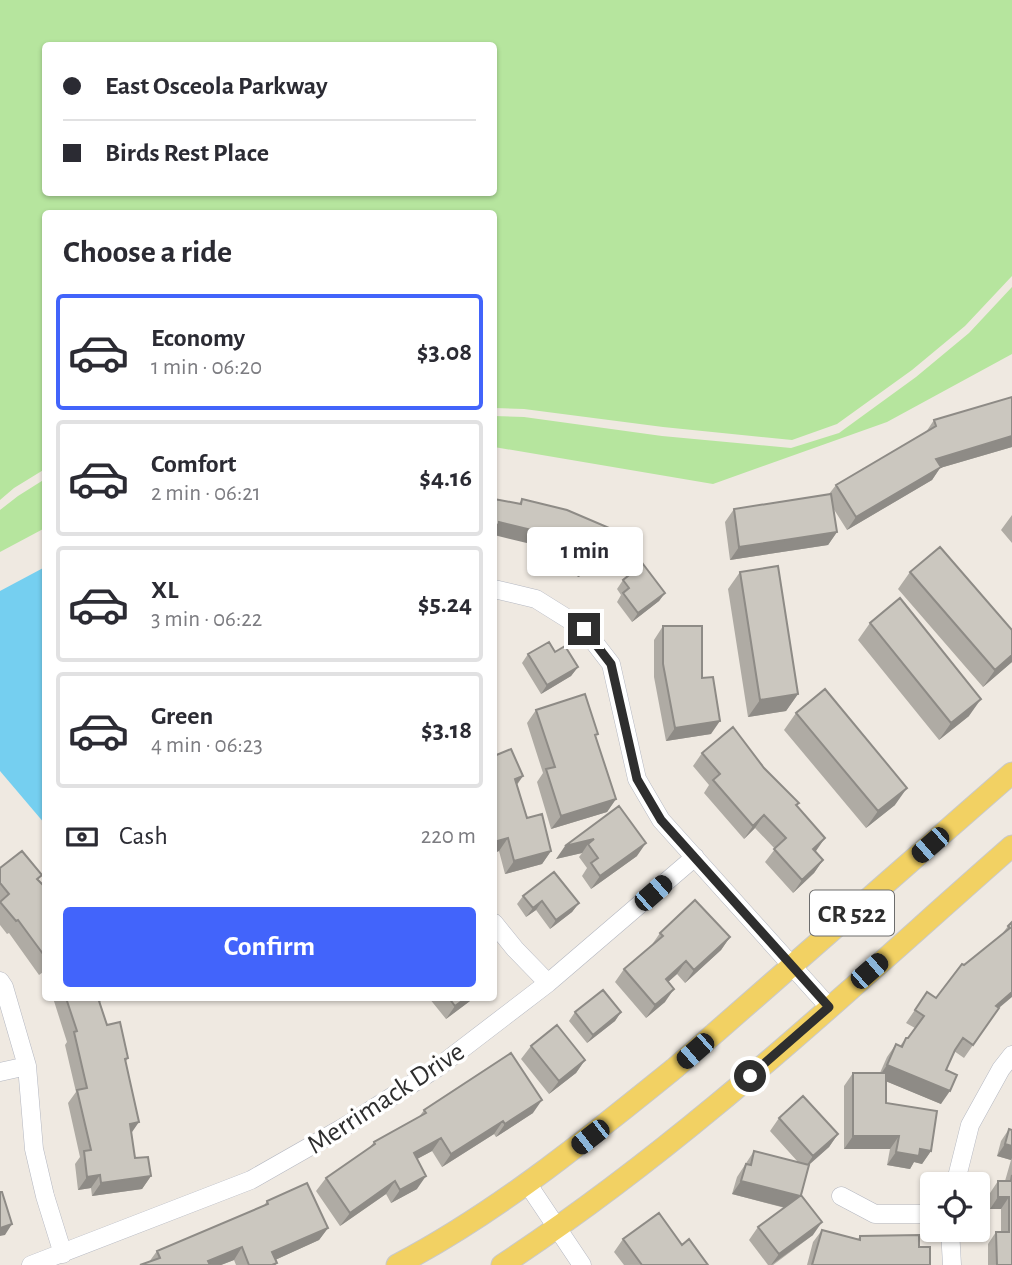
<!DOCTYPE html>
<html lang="en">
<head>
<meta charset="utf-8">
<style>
  body { margin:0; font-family:"Alegreya Sans",sans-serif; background:#f7f7f7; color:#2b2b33; height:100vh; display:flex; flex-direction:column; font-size:26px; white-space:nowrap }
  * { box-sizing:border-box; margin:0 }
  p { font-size:23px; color:#7c7c81 }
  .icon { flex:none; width:38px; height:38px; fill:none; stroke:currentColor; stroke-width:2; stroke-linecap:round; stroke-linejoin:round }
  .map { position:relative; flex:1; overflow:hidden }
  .sheet { position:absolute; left:42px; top:210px; width:455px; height:791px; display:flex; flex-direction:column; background:#fff; border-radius:7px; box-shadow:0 2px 5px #0004 }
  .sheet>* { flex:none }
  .top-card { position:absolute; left:42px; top:42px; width:455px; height:154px; border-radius:7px; box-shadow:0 2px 5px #0004; display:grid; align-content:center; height:154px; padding:0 21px; background:#fff }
  .buttons { position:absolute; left:920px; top:1172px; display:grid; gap:14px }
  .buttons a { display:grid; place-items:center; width:70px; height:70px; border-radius:7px; background:#fff; box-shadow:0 2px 5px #0004; font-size:35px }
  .end { position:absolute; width:32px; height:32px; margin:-16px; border:9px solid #2e2e2e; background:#fff; box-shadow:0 0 0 4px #fff }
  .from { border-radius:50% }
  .bubble { position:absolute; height:49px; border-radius:7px; background:#fff; box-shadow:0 2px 5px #0004; font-size:23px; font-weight:700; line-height:49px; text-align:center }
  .car { position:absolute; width:21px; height:42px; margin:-21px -10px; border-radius:9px; box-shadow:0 0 5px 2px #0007; background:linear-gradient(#222 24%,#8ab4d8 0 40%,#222 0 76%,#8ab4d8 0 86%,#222 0) }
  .top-card b { display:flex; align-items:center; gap:24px; height:66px; font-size:26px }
  .top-card b+b { border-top:2px solid #e1e1e2 }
  .top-card i { width:18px; height:18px; background:#2b2b33 }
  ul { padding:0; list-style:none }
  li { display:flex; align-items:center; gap:21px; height:116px; margin:0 14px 10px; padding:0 7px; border:4px solid #e1e1e2; border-radius:7px }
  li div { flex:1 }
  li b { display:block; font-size:26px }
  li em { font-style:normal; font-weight:700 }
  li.current { border-color:#4264fb }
  li>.icon { width:63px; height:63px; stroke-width:1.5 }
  h2 { padding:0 21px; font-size:32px; line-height:84px }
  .pay { display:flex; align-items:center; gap:18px; height:77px; padding:0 21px; font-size:26px }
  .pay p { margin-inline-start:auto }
  .cta { display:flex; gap:14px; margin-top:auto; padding:14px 21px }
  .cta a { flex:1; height:80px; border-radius:7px; background:#4264fb; color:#fff; font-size:28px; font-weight:700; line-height:80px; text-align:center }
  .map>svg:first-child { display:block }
  .green { fill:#b6e59e; fill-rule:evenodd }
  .water { fill:#75cff0 }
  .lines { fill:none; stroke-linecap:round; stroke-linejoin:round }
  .minor-casing { stroke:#b4b7c1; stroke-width:19 }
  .major-casing { stroke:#c9c9c9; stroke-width:23 }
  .minor { stroke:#fff; stroke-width:18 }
  .major { stroke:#f2d163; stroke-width:21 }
  .wall { fill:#afaba4 }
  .shaded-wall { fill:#8e8b86 }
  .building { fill:#cbc7bf; stroke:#8e8b86; stroke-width:2 }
  .route { stroke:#2e2e2e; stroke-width:9 }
  .labels { text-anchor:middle; stroke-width:7; stroke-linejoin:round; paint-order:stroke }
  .shield { fill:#fff; stroke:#6d6d6d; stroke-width:2 }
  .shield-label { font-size:26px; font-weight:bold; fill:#2e2e2e }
  .street-label { font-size:28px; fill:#2e2e2e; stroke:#fff }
</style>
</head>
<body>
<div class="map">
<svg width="1012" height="1265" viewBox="0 0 1012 1265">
  <rect width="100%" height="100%" fill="#efe9e1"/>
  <!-- green -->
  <path class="green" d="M0 0H1012V276L965 326 912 370 837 424 792 440 663 427 524 409 494 408V214H46L45 469 14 488 0 500ZM46 46H494V192H46Z
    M1012 287V354L887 422 713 484 494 447V416L524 417 662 436 791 448 839 433 916 377 969 333Z
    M45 479V528L0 552V510L18 496Z"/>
  <!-- water -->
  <path class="water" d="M45 567V824L0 771V591Z"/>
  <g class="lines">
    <!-- minor casing -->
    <g class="minor-casing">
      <path id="minor" d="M494 589 536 599 584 629 611 664 637 779 661 820 829 1007
        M494 923 515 949 548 983
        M0 981 4 987 27 1066 34 1149 45 1196 63 1254
        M0 1072 27 1066
        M527 1183 582 1265
        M955 1185 970 1125 1001 1069 1012 1055
        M841 1196 875 1214H933
        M950 1230 952 1265
        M31 1265 251 1180 344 1127 437 1068 548 983 695 857"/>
    </g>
    <!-- major casing -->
    <g class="major-casing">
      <path id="major" d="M397 1265C498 1212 587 1139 675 1068L1012 773
        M502 1265C687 1144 847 991 1012 846"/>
    </g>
    <!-- minor -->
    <use href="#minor" class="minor"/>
    <!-- major -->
    <use href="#major" class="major"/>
  </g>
  <!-- wall -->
  <path class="wall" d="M1012 397V447L940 468 932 480 847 530 833 508 837 532 828 545 730 560 725 522 734 509 829 494 836 485 926 432 934 420Z
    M522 499 616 564 608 576 586 566 579 577 548 563 532 560 535 545 519 504Z
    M1012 515V543L1001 530Z
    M740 572 798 694 786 711 748 717 728 589Z
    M910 572 1012 630V662L983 687 898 589Z
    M623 580 665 593 659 601 632 622 617 602 621 595 617 589Z
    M870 623 969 716 939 740 858 640Z
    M663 626 702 678 711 734 666 741 654 677V640Z
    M555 652 578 667 571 676 541 694 522 663 528 654Z
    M536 710 596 737 616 799 607 812 551 829 537 782 543 773 527 723Z
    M796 713 895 805 866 828 784 730Z
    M702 753 764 768 797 806 815 851 823 860 814 873 793 893 765 862 775 849 755 828 744 839 704 793 709 785 693 766Z
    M494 756 523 776 517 785 527 818 551 851 542 864 505 874 499 851 494 853Z
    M619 806 637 856 591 889 582 876 587 868 579 857 582 853 556 859Z
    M0 868 42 875 38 880 46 888V970L39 975 9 933 7 934 0 925Z
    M523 896 579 903 572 912 550 929 536 910 526 917 517 904Z
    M1012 922 999 1008 964 1058 954 1051 946 1070 941 1104 886 1081V1103L931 1151 922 1164 914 1162 910 1169 887 1165 890 1149H844V1086L853 1073H880L887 1057 896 1044 900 1046 906 1038H908L915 1028 906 1023 927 992 936 998 964 965 1002 934 1008 926Z
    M660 933 730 937 721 950 685 983 677 974 668 982 665 1002 646 1018 615 982 624 969 651 946Z
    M53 998H104L100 1002 107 1025 128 1058 126 1061 131 1134 135 1158 151 1176 142 1189 92 1196 91 1188 78 1190 75 1164 80 1157 68 1103 76 1092 65 1045 67 1042Z
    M429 998H474L446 1019Z
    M575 1012H621L615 1021 587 1043 569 1021Z
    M531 1046 585 1060 576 1073 549 1094 521 1059Z
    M424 1110 533 1113 496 1137 494 1134 442 1167 432 1151 417 1159V1189L391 1203 386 1194 340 1226 316 1191 326 1178 369 1148 374 1142 419 1117Z
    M779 1118 838 1134 829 1147 809 1165 801 1195 813 1235 773 1265H768L749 1240 758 1227 785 1208 732 1194 737 1177 754 1151 798 1162 770 1131Z
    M1009 1129 1012 1130V1129V1265H988V1244L996 1232H1001V1209H990V1193L998 1181H1005L1011 1160 997 1156 1001 1141Z
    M267 1201 328 1228 319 1240 275 1260 276 1265H236L234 1260 221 1265H140L149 1262 157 1251 263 1207Z
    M822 1230 858 1239 860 1236 919 1247 930 1265H807L813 1242Z
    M623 1239 682 1245 708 1265H624L614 1252Z"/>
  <!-- shaded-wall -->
  <path class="shaded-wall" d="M1012 436V447L940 468 932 480 847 530 856 517 936 459Z
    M499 522 544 533 535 545 494 535V524Z
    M837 532 828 545 730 560 739 547Z
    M540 547 556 551 588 564 579 577 548 563 532 560Z
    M665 593 659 601 632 622 638 613Z
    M1012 655V662L983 687 995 670Z
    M578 667 571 676 541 694 547 685Z
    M798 694 786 711 748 717 760 700Z
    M981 699 969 716 939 740 951 723Z
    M720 721 711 734 666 741 675 728Z
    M523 776 513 789 515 779Z
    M907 788 895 805 866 828 878 811Z
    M616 799 607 812 551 829 561 816Z
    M764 815 755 828 744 839 753 826Z
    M508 838 499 851 494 853V842Z
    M825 838 816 851 804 862 813 849Z
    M594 839 588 844 582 853 556 859 565 846Z
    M646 843 637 856 591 889 600 876Z
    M551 851 542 864 505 874 514 861Z
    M823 860 814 873 793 893 802 880Z
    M542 901 536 910 526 917 533 908Z
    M579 903 572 912 550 929 556 920Z
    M730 937 721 950 685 983 694 970Z
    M686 961 677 974 657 992 666 979Z
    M674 989 665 1002 646 1018 655 1005Z
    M1012 992V997L987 1018 996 1006Z
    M466 998H474L446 1019 455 1006Z
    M621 1012 615 1021 587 1043 593 1035Z
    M585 1060 576 1073 549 1094 559 1081Z
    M887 1065 950 1091 941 1104 878 1078Z
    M542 1100 533 1113 496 1137 505 1124Z
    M503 1121 494 1134 442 1167 451 1154Z
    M139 1122 130 1135V1124Z
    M838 1134 829 1147 804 1169 813 1156Z
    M853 1136H899L890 1149H844Z
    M441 1138 432 1151 404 1166 414 1153Z
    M1005 1144 1012 1146V1158L1011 1160 997 1156Z
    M920 1149 931 1151 922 1164 914 1162 910 1169 887 1165 896 1152Z
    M100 1175 91 1188 78 1190 87 1177Z
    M151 1176 142 1189 92 1196 101 1183Z
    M426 1176 417 1189 391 1203 400 1190Z
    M395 1181 386 1194 340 1226 350 1213Z
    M741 1181 800 1196 791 1209 732 1194Z
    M998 1197H1009L1001 1209H990Z
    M822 1222 813 1235 771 1265 779 1254Z
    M12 1224 5 1235 0 1236V1228Z
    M328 1228 319 1240 264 1265 272 1252Z
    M242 1247 234 1260 221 1265H206L208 1261Z"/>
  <!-- building -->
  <path class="building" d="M1012 397V436L936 459 941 467 856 517 836 485 936 426 934 420Z
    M831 494 837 532 739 547 734 509Z
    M494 499 521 504 522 499 567 510 628 536 616 564 592 553 588 564 556 551 540 547 544 533 499 522V525L494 524Z
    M940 547 1012 630V655L995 670 910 572Z
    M643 564 665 593 638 613 623 593 629 588 623 580Z
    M778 566 798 694 760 700 740 572Z
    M900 598 981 699 951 723 870 623Z
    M663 626H702V678L713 677 720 721 675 728 663 664Z
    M549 642 555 652 565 646 578 667 547 685 528 654Z
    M825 689 907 788 878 811 796 713Z
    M585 694 598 734 595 735 616 799 561 816 546 769 555 767 536 710Z
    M733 727 764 768 799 803 796 805 825 838 813 849 823 860 802 880 774 849 786 838 764 815 753 826 713 780 720 774 702 753Z
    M511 749 523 776 515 779 527 818 542 814 551 851 514 861 508 838 494 842V756Z
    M619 806 646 843 600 876 591 863 598 858 588 844 594 839 565 846Z
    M22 851 42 875 37 879 46 888V958L18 920 16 921 0 902 9 894 0 883V868Z
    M554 872 579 903 556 920 542 901 533 908 523 896Z
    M695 900 730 937 694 970 686 961 666 979 674 989 655 1005 624 969 663 936 660 933Z
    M1012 922V992L996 1006 999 1008 973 1045 963 1038 955 1050 946 1070 957 1075 950 1091 887 1065 896 1044 902 1047 906 1038H908L924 1016 915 1010 927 992 936 998 962 964 964 965 1010 928 1008 926Z
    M603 990 621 1012 593 1035 575 1012Z
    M66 998H98L107 1025 120 1022 128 1058 125 1059 139 1122 130 1124 135 1158 148 1157 151 1176 101 1183 100 1175 87 1177 84 1151 91 1150 77 1090 87 1088 74 1032 77 1031Z
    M449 998H466L455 1006Z
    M557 1025 585 1060 559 1081 531 1046Z
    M511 1053 542 1100 505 1124 503 1121 451 1154 441 1138 414 1153 426 1176 400 1190 395 1181 350 1213 326 1178 375 1144 374 1142 426 1113 424 1110Z
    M853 1073H886V1103L937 1111 931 1151 920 1149 919 1156 896 1152 899 1136H853Z
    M803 1096 838 1134 813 1156 779 1118Z
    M1009 1129 1012 1130V1146L1005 1144Z
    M754 1151 809 1165 801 1195 822 1222 779 1254 758 1227 800 1196 741 1181 746 1164 751 1165Z
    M1012 1175V1265H997L996 1232H1009V1197H998V1181H1011Z
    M307 1183 328 1228 272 1252 277 1263 272 1265H249L242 1247 208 1261 210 1265H140L160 1258 157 1251 268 1204 267 1201Z
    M0 1192H2L12 1224 0 1228Z
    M659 1213 682 1245 689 1239 708 1265H642L623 1239Z
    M822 1230 860 1240V1236L919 1235V1247H930V1265H812Z"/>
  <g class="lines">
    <!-- route -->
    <path class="route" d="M584 629 611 664 637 779 661 820 829 1007 750 1076"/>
  </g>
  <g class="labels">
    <!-- shield labels -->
    <rect class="shield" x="810" y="890.5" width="84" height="45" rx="5"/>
    <g class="shield-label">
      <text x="852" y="922">CR 522</text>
    </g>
    <!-- street labels -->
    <g class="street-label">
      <text transform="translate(385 1097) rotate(-33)" y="10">Merrimack Drive</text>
    </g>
  </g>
</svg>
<div class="buttons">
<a><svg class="icon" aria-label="locate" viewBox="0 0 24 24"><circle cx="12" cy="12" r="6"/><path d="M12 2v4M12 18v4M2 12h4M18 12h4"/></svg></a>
</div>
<i class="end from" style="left:750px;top:1076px"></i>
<i class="end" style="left:584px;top:629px"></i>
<div class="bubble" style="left:527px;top:527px;width:116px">1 min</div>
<i class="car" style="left:930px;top:845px;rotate:229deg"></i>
<i class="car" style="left:653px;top:893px;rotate:49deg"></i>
<i class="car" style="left:869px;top:971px;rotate:49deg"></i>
<i class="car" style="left:695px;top:1051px;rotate:229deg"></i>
<i class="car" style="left:590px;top:1137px;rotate:232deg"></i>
<div class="top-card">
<b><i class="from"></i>East Osceola Parkway</b>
<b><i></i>Birds Rest Place</b>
</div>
<section class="sheet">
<h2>Choose a ride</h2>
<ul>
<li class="current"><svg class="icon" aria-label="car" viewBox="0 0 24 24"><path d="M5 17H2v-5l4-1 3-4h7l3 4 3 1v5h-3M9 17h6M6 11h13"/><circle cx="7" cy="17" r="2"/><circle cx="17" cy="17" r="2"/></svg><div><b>Economy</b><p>1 min · 06:20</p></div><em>$3.08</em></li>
<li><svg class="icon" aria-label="car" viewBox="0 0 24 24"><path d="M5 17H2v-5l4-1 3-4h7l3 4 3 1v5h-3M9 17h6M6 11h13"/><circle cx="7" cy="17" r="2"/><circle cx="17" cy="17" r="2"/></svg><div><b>Comfort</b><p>2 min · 06:21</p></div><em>$4.16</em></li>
<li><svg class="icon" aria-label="car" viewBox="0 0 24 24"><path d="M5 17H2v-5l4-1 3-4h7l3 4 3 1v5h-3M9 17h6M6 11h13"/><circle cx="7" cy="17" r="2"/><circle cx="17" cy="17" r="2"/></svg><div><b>XL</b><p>3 min · 06:22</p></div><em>$5.24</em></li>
<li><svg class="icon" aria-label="car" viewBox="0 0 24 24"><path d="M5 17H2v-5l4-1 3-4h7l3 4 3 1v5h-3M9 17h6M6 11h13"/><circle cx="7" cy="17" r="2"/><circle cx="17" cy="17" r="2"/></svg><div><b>Green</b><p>4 min · 06:23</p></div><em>$3.18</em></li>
</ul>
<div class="pay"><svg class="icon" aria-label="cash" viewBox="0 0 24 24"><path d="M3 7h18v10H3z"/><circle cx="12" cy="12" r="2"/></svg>Cash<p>220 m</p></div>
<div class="cta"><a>Confirm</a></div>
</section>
</div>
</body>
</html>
